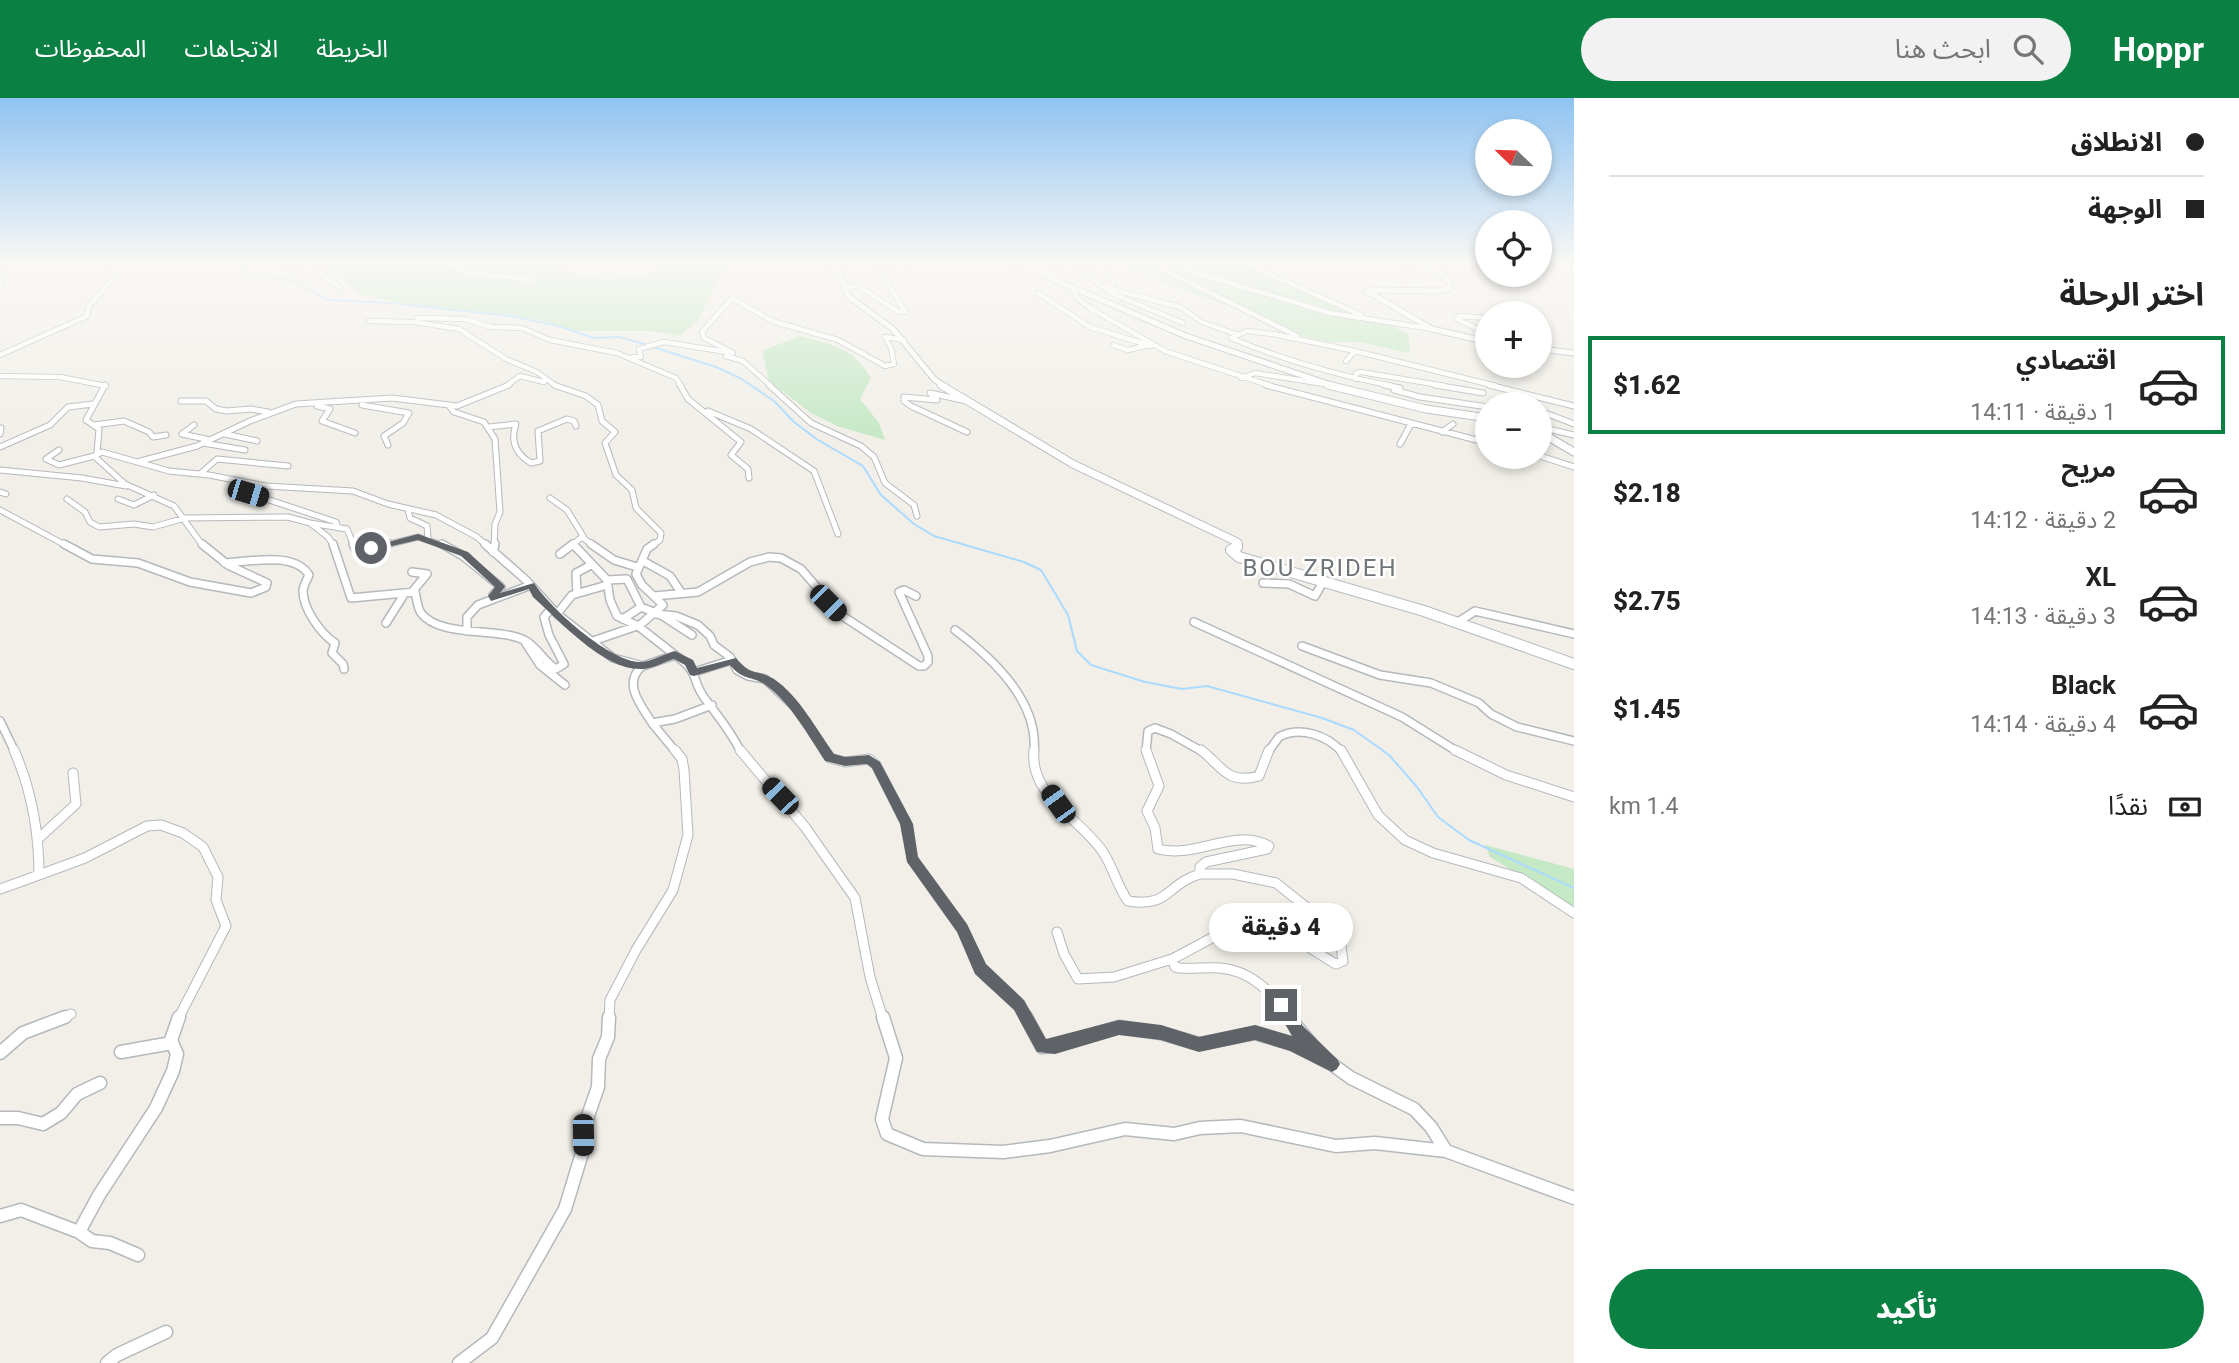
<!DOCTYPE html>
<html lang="ar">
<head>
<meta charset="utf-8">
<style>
  body { margin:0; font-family:Roboto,"Noto Sans Arabic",sans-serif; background:#f2f2f2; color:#222; direction:rtl; height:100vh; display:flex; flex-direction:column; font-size:26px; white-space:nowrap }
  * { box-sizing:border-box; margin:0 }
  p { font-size:23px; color:#767676 }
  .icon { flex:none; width:38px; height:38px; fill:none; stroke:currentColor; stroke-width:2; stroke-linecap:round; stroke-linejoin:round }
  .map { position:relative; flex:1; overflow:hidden; direction:ltr }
  .side { display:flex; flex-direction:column; background:#fff; width:665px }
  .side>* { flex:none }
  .top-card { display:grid; align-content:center; height:154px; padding:0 35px; background:#fff }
  .needle { width:46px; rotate:293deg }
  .buttons { position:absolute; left:1475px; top:21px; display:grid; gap:14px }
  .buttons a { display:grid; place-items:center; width:77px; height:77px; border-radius:50%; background:#fff; box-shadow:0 4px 10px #0003; font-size:35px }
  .end { position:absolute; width:32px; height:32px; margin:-16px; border:9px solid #5f6368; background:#fff; box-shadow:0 0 0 4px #fff }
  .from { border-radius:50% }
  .bubble { position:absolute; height:49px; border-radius:24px; background:#fff; box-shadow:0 4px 10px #0003; font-size:23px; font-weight:800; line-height:49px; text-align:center; direction:rtl }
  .car { position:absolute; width:21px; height:42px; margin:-21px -10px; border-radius:9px; box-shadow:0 0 5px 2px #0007; background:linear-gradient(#222 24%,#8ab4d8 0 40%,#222 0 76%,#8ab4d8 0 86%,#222 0) }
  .top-card b { display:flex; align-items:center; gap:24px; height:66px; font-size:26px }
  .top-card b+b { border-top:2px solid #e0e0e0 }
  .top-card i { width:18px; height:18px; background:#222 }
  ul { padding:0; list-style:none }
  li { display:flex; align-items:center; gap:21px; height:98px; margin:0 14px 10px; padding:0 21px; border:4px solid transparent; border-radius:0px }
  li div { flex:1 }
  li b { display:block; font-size:26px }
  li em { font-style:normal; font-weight:800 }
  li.on { border-color:#0b8043 }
  li>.icon { width:63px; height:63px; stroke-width:1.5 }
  h2 { padding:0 35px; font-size:32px; line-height:84px }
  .pay { display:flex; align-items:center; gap:18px; height:77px; padding:0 35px; font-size:26px }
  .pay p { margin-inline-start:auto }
  .button { display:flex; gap:14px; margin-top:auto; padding:14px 35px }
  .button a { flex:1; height:80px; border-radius:42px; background:#0b8043; color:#fff; font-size:28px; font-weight:800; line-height:80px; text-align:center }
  header { display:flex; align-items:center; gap:42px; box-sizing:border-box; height:98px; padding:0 35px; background:#0b8043; color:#fff }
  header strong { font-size:33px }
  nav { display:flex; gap:38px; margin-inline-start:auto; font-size:24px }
  .search { width:490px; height:63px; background:#f2f2f2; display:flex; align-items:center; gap:18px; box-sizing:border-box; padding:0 24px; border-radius:38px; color:#767676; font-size:26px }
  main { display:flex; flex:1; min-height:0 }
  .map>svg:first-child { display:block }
  .green { fill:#c5e8c5 }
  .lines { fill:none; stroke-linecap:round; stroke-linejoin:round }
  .stream { stroke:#aadaff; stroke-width:2 }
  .street-far4-casing { stroke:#b5b8bc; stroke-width:6 }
  .street-far3-casing { stroke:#b5b8bc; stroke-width:7 }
  .street-far2-casing { stroke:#b5b8bc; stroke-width:10 }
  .street-far1-casing { stroke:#b5b8bc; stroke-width:11 }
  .street-casing { stroke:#b5b8bc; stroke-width:15 }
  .secondary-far2-casing { stroke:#b6babf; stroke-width:7 }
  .secondary-far1-casing { stroke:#b6babf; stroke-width:9 }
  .secondary-casing { stroke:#b6babf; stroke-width:12 }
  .street-far4 { stroke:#fff; stroke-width:4.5 }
  .street-far3 { stroke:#fff; stroke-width:5 }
  .street-far2 { stroke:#fff; stroke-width:7 }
  .street-far1 { stroke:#fff; stroke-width:9 }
  .street { stroke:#fff; stroke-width:12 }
  .secondary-far2 { stroke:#fff; stroke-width:5 }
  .secondary-far1 { stroke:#fff; stroke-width:7 }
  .secondary { stroke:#fff; stroke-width:10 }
  .route { fill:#5f6368 }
  .labels { text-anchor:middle; stroke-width:5; stroke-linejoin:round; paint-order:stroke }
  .quarter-label { font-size:24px; letter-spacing:2px; fill:#70757a; stroke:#fff }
</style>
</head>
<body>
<header>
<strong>Hoppr</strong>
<div class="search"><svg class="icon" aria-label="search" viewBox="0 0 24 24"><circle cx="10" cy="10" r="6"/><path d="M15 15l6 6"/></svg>ابحث هنا</div>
<nav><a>الخريطة</a><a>الاتجاهات</a><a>المحفوظات</a></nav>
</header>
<main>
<section class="side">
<div class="top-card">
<b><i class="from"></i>الانطلاق</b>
<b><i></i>الوجهة</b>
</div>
<h2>اختر الرحلة</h2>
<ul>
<li class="on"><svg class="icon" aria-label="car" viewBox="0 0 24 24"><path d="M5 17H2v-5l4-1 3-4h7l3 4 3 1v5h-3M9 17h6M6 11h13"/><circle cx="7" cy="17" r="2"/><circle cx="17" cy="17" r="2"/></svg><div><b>اقتصادي</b><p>1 دقيقة · 14:11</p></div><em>$1.62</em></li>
<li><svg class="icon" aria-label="car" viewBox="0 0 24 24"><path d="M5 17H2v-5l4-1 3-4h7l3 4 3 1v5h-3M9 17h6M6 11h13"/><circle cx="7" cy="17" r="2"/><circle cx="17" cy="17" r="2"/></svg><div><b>مريح</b><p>2 دقيقة · 14:12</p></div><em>$2.18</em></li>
<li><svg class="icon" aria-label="car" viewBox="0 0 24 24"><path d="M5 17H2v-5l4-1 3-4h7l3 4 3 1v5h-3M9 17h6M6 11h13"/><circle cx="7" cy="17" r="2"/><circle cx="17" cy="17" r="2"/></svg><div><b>XL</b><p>3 دقيقة · 14:13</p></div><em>$2.75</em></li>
<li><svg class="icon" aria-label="car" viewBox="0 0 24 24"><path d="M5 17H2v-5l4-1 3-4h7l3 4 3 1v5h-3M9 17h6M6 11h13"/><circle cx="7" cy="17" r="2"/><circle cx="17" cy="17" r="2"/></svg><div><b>Black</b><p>4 دقيقة · 14:14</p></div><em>$1.45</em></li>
</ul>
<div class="pay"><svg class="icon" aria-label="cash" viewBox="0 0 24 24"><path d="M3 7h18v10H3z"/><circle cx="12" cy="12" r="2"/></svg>نقدًا<p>1.4 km</p></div>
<div class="button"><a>تأكيد</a></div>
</section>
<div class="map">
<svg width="1574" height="1265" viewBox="0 0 1574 1265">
  <rect width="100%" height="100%" fill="#f1efe8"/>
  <!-- green -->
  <path class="green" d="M331 164H512L610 182 660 173 675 164H735L722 174 698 222 680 238 651 233H578L539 222 393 204 358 195 335 176Z
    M1121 164H1239L1281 185 1310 194 1346 214 1383 225 1408 235 1410 255 1359 244H1330L1292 236 1264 225 1241 212 1176 190Z
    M800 238C831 246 854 250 871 280L860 301 879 325 885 342 837 328 811 315 769 283 762 253Z
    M1485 747 1574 771V810L1490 759Z"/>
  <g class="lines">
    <!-- stream -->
    <path class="stream" d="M250 164 241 170 243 175 295 183 327 202 391 205 511 218 558 228 594 240 619 239 648 247
      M1560 164 1574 167
      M653 249 716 269 740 280 774 303 794 324 818 342 863 368 881 397 914 426 934 438 1024 464 1041 472 1068 517 1077 553 1091 567 1145 584 1182 591 1207 588 1322 620 1354 632 1389 657 1417 689 1438 719 1469 742 1574 790"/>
    <!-- street-far4 casing -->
    <g class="street-far4-casing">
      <path id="street-far4" d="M289 164 292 169 319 175 341 190
        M444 164C469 179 502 177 531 182
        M827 164 840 172
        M881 164 903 174
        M1029 164 1056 181
        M1049 164 1089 179 1113 196 1183 225
        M1095 164 1115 183 1109 190
        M1148 164 1297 238
        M1160 164 1330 215 1432 231
        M1243 164 1361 217
        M845 189 858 188 899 214H905L875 164
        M1107 190 1180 209 1202 224 1238 237
        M0 191 4 164
        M1073 192 1077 200 1090 210 1165 253 1271 288
        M1038 195 1090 229 1151 248
        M417 220 465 221 491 229 522 230 550 242 617 255 676 280 681 288
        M1488 220 1459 218 1457 221 1488 236
        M369 223 414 224 459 231 506 261 537 274 556 288
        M1113 247 1128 252 1149 247
        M0 257 87 218 89 208 115 178V173L105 164
        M726 258 743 263 771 288
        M633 259H641L639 251 664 244 733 255 704 240 702 234 732 200 772 223 838 242 885 268 894 266 891 250 885 239 904 242
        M1346 263 1355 253
        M0 278 60 279 106 288
        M1241 280 1255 275 1324 286
        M1356 281V275L1361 274 1445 288
        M506 288 520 278 544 284
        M1392 288C1337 277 1283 262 1231 240L1247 233 1273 236 1355 253 1496 288"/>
    </g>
    <!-- street-far3 casing -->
    <g class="street-far3-casing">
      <path id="street-far3" d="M554 287 586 298 598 307 602 323 615 334 605 345 616 377 632 392 636 410 661 435 660 442 652 448
        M680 287 688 301 741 344 731 357 748 371 749 380
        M769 287 811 325 861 348 874 359 885 385 914 407 917 418
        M1266 287 1488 345
        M1384 287 1400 290
        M1435 287 1483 295
        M1489 287 1574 308
        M1394 292 1420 299 1488 309
        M181 303H206L216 311 226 313 251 311 268 314
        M967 303 930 295 937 302 904 299V303L911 308 967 334
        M362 307 409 315 403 325 384 338 388 347
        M317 308 330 311 322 323 355 335
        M450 309 454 314 484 324 495 341 500 414 495 426 494 448
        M708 313 751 331 814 373 838 436
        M1540 313 1574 326
        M94 327 124 323 149 334 153 339 166 337
        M194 327 182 336 210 342
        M489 329 516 326C510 343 516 356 531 365L540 363 538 333 567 321 574 323 576 328
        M1540 329 1574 337
        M1442 334 1453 326
        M0 336 1 330
        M225 336 257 343
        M203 345 245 352
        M1400 346 1411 326
        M0 349 50 327 68 309 93 306
        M59 352 46 361 59 367 94 358
        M97 355 99 331 86 322 105 287
        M1540 358 1574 369
        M137 364 197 348 250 323 296 306 392 300 457 308 509 287
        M0 372 82 380 126 388
        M200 376 217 361 288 368
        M0 394 6 396
        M248 395 336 424 338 430
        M550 400 567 412 583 438 571 448
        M67 401 85 414 90 424 99 429 134 426 153 429 185 420 288 419 310 425 328 439 334 448
        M118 401 134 407 154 397
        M0 412 67 448
        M408 412 410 420 427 428 428 440
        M310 425 347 431 354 448
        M583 440 594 448
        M203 448 174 408 125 386 94 358 102 354 169 373 209 377 266 388 353 393 388 406 436 417 477 439 487 448
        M382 448 418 439 445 448"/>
    </g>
    <!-- street-far2 casing -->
    <g class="street-far2-casing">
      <path id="street-far2" d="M64 446 92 461 138 465 190 484 251 495 266 489 267 485 228 467 202 446
        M333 446 351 500 415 494C417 501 417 509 421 515 440 540 497 529 524 542 537 548 543 563 556 571L564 566 549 537 544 519 551 511
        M353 446 356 452 360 453 389 446
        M442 446 463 458 501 489 493 497 494 500
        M485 446 527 483 557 516 613 560 643 568 675 557C702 576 690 582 706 602 720 621 730 632 741 654
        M573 446 607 482 610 502 617 518 638 528 675 557
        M591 446 614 462 637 469
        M493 454 495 446
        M560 456 573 446
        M643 463 670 478 680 493
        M225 465C249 464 294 453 309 477 307 482 303 488 303 493 303 511 321 536 335 545L332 555 343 566 344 571
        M412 474 427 476 412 494
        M607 482 627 481 641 509 663 518 692 537
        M1263 485 1289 486 1315 498 1324 482
        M577 495 576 475 591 467
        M654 498 698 494 750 464 769 459 781 460 801 471 841 517 919 568H924L928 564V558L899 494 904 492 916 498
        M557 516 572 497 607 487
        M656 516 676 518 698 527 710 538 714 547 730 559 737 572 748 578 765 581 795 609 826 654
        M623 521 641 509
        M1194 524 1402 619 1458 654
        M1458 524 1475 513 1574 536
        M386 525 405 495
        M955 532C992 560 1039 603 1034 654
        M467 533V519L478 507 531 487
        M525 544 540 567 565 587
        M590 544 640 527 663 507 642 487 636 476 647 451 654 446
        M1302 548 1380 577 1431 585 1479 605 1491 616 1517 629 1574 643
        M642 568C622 586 641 607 652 625L675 621 712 607
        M694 574 732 562
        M0 623 15 654
        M652 625 676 654
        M1146 654 1148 633 1155 630 1171 636 1203 654
        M1268 654 1279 639C1300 628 1327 637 1342 654"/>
    </g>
    <!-- street-far1 casing -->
    <g class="street-far1-casing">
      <path id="street-far1" d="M740 652 805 729 855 800 870 879 883 921
        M825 652 830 660 845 664 869 661 876 667 907 726 912 760 962 830 981 871 1019 907 1026 921
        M1034 652C1029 698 1080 720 1103 754 1113 769 1117 788 1128 803 1170 810 1166 786 1200 776V769L1206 764 1267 751 1269 748C1234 729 1196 761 1158 751L1155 730 1147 713 1159 688 1146 652
        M1201 652C1223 669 1227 687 1259 678L1269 652
        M1341 652 1378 717 1405 742 1433 755 1521 780 1574 815
        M1455 652 1506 677 1574 699
        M38 741 76 706 73 675
        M1200 776H1233L1276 785 1325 824 1340 842 1343 863 1336 866C1309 851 1269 817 1236 829 1214 837 1193 851 1172 861L1175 869 1180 870C1193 871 1206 869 1219 870 1252 872 1273 896 1291 921
        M39 777 85 760 147 728 161 727 183 735 203 749 218 779 216 802 226 828 178 921
        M0 791 39 777C39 733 32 693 14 652
        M1057 834 1064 856 1078 881 1114 879 1172 861
        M62 921 71 916
        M609 921 610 902 636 852 673 792 688 737 684 672 682 661 675 652"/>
    </g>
    <!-- street casing -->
    <g class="street-casing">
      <path id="street" d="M883 919 896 960 882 1021 887 1036 923 1051 1003 1054 1050 1048 1125 1031 1174 1036 1200 1030 1241 1028 1336 1048 1375 1045 1446 1053 1574 1100
        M1026 919 1042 949 1055 948 1119 929 1161 935 1199 946 1255 935 1293 946 1332 966
        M1289 919 1317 953
        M121 954 172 945
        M0 955 23 935 65 919
        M1329 964 1351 980 1414 1011 1431 1029 1446 1053
        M0 1020H18L43 1026 61 1015 77 996 100 985
        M0 1118 21 1112 79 1134
        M138 1157 110 1145 92 1143 79 1134 99 1097 156 1010 173 973 177 956 171 942 179 919
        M107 1265 117 1257 166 1234
        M459 1265 492 1240 565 1111 583 1052V1032L598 989 599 961 608 939 609 919"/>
    </g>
    <!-- secondary-far2 casing -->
    <g class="secondary-far2-casing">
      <path id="secondary-far2" d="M835 164 848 198 893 231 934 281 944 288
        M1013 164 1186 238 1334 288
        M1370 192 1367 193 1432 231 1488 244
        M1370 192 1438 193 1450 190 1449 182 1438 173 1407 164
        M1540 251 1574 255"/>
    </g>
    <!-- secondary-far1 casing -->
    <g class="secondary-far1-casing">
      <path id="secondary-far1" d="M941 287 1073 366 1237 444V448
        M1328 287 1426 311 1488 320
        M1540 334 1574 354"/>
    </g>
    <!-- secondary casing -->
    <g class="secondary-casing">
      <path id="secondary" d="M1237 446V449L1231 452 1239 459 1424 513 1574 566"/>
    </g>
    <!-- street-far4 -->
    <use href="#street-far4" class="street-far4"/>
    <!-- street-far3 -->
    <use href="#street-far3" class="street-far3"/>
    <!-- street-far2 -->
    <use href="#street-far2" class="street-far2"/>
    <!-- street-far1 -->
    <use href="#street-far1" class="street-far1"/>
    <!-- street -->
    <use href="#street" class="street"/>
    <!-- secondary-far2 -->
    <use href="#secondary-far2" class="secondary-far2"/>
    <!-- secondary-far1 -->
    <use href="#secondary-far1" class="secondary-far1"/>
    <!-- secondary -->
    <use href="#secondary" class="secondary"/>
  </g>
  <!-- sky -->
  <linearGradient id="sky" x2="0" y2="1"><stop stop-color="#8fc3f1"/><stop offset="0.48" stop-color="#f9f8f5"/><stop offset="1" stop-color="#f9f8f5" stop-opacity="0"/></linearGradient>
  <rect width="1574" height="342" fill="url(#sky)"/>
  <!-- route -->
  <path class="route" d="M418 436 468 454 504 487 505 489 500 495 534 485C551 511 607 561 638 564 650 565 663 556 675 553L693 562 697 570 736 560C753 580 756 570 774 581 799 598 817 632 834 656L845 659 869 657 880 664 913 726 918 759 967 826 986 866 1024 902 1046 941 1119 922 1161 927 1199 939 1255 927 1292 938 1274 907 1276 902 1281 900 1286 902 1303 928 1337 961 1340 966 1337 971 1332 974 1290 953 1255 942 1199 954 1161 942 1119 937 1055 956 1037 954 1014 912 975 876 957 834 907 764 900 726 872 670 867 666 845 668 825 663C808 637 792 607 767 588 753 577 744 584 730 567L694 578 690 577 685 567 674 561C664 564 652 571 642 571 604 573 560 523 533 499L529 491 491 503 488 498 495 489 461 458 418 442 371 453 366 450Z"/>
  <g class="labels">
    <!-- quarter labels -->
    <g class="quarter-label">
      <text x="1320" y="478">BOU ZRIDEH</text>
    </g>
  </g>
</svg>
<div class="buttons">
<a><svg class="needle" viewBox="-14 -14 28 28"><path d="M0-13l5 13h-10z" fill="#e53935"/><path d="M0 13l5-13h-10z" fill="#767676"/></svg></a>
<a><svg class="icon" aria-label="locate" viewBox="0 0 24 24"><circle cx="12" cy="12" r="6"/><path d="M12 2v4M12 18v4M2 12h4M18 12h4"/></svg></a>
<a>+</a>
<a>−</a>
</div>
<i class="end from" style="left:371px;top:450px"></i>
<i class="end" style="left:1281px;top:907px"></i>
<div class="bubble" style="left:1209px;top:805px;width:144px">4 دقيقة</div>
<i class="car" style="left:248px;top:395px;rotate:107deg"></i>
<i class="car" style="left:828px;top:505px;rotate:135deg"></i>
<i class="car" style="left:780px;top:698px;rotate:316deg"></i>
<i class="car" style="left:1058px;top:706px;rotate:324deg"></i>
<i class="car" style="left:583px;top:1037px;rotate:179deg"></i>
</div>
</main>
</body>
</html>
